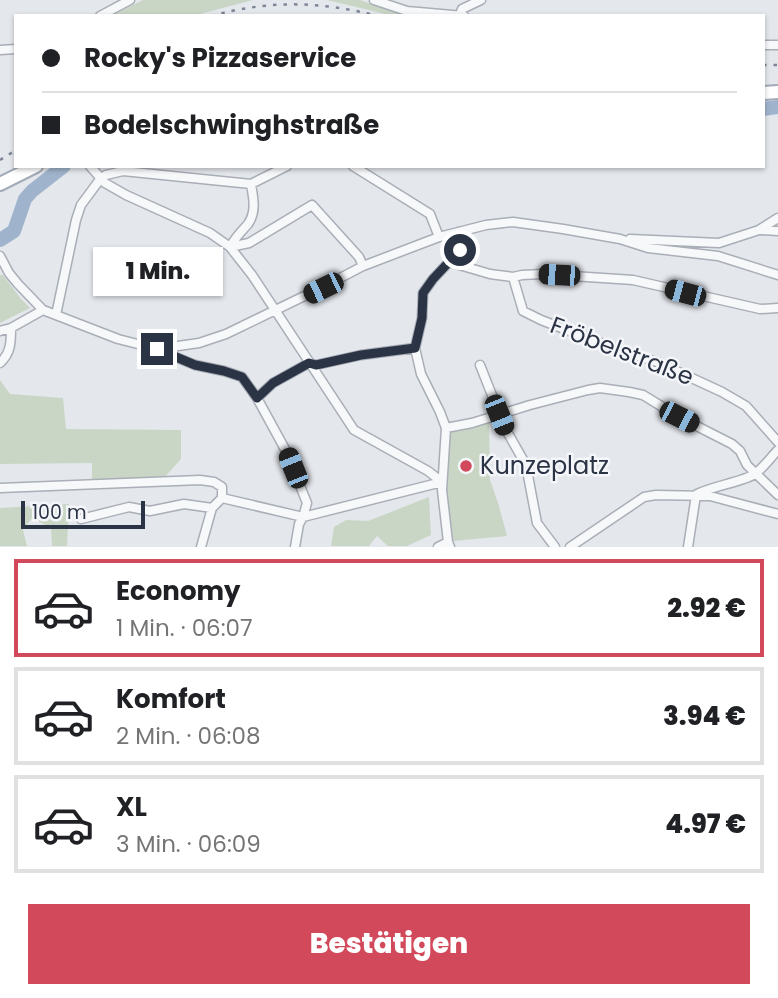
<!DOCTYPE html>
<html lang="de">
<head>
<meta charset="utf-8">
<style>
  body { margin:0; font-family:Poppins,sans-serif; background:#f6f6f6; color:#202124; height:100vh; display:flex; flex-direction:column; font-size:26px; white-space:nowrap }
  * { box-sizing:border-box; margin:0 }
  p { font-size:23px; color:#757577 }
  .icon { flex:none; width:38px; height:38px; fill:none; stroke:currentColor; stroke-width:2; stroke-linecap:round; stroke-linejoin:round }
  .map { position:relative; height:547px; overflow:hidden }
  .drawer { display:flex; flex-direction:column; background:#fff; flex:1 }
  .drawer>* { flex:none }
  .top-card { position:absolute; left:14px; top:14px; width:751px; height:154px; border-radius:0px; box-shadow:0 2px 5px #0004; display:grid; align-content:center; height:154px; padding:0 28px; background:#fff }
  .scale { position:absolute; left:21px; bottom:18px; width:124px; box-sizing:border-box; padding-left:7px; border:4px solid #2b3445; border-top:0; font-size:19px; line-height:24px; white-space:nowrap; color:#2b3445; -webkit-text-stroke:5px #f4f6f9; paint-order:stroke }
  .end { position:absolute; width:32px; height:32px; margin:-16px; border:9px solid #2b3445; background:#fff; box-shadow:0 0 0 4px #fff }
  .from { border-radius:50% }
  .bubble { position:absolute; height:49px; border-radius:0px; background:#fff; box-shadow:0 2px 5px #0004; font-size:23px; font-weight:800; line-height:49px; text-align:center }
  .car { position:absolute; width:21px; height:42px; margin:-21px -10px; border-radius:9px; box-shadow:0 0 5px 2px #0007; background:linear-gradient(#222 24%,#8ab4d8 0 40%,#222 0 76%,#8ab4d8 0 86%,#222 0) }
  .top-card b { display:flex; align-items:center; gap:24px; height:66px; font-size:26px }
  .top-card b+b { border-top:2px solid #e0e0e0 }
  .top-card i { width:18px; height:18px; background:#202124 }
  ul { padding:12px 0 0; list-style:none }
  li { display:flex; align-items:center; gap:21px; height:98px; margin:0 14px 10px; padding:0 14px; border:4px solid #e0e0e0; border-radius:0px }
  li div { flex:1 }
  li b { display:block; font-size:26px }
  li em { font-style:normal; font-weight:800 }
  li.current { border-color:#d1495b }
  li>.icon { width:63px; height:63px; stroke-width:1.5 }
  .cta { display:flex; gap:14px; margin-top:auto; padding:14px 28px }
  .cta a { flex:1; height:80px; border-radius:0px; background:#d1495b; color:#fff; font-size:28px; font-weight:800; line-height:80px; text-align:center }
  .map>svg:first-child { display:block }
  .green { fill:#c9d6c5 }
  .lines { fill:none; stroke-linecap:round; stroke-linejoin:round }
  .river { stroke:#9fb4cc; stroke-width:14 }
  .minor-casing { stroke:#a9aeb7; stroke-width:11 }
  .primary-casing { stroke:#a3abb8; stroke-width:16 }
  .minor { stroke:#f7f8fa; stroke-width:8 }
  .primary { stroke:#fff; stroke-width:12 }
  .rail { stroke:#7d8696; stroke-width:2.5; stroke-dasharray:3.5 7; stroke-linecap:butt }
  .route { stroke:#2b3445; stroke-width:9 }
  .poi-dot { fill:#d1495b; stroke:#f4f6f9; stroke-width:2.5 }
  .labels { text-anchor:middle; stroke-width:5; stroke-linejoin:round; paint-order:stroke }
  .street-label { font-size:24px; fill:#2b3445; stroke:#f4f6f9 }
  .poi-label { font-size:24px; fill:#2b3445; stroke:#f4f6f9; text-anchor:start }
</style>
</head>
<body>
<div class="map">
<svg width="778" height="547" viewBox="0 0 778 547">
  <rect width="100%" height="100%" fill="#e4e7ec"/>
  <!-- green -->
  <path class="green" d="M143 0H253L192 16H111Z
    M327 0H360L402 14 401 16H394Z
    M0 275H3L21 299 30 308 0 323Z
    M0 380 10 394 63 398 66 429 181 430V459L163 479 92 483V463L0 464Z
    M489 422 490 480 499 506 507 536 453 541 444 482 448 433Z
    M429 497 431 535 407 546H388L377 536 369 546H331L334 527 346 520 368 521Z
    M69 504 67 546H52L51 528 32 518 23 530 27 546H0V508Z"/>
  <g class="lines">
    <!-- river -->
    <path class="river" d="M763 109 778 107
      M0 240 14 231 25 199 32 191 64 166"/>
    <!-- minor casing -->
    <g class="minor-casing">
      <path id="minor" d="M374 0 407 11 464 16
        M460 15 462 9 481 0
        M100 16 130 0
        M763 45H778
        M0 50 16 49
        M90 166 105 183 126 195 210 233 230 247 252 275 354 430 428 471 442 482
        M353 166 430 214 439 237
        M760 230 778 231
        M630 239 719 243 759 230 778 218
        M230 247 249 243 312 205 359 257 363 266
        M230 247C236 236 241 232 248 224 257 211 253 197 251 184
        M0 256 9 273 18 284 43 310 118 339 157 349 199 343 226 334 323 287 363 266 439 237 486 225 513 222 563 229 620 239 648 248 718 256 778 275
        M449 262 490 274 513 277 522 275 542 274 633 280 760 309 778 308
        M513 277 523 311 541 320 627 353 657 362 722 392 746 406 778 442
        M56 315 76 220 81 205 101 178 106 175 123 171 251 184 287 166
        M0 331 11 328 43 310
        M159 350 195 365 224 371 242 377 257 398 286 451 307 503 303 517 299 524 295 547
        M0 363C11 353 11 342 11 328
        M480 365 505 428 526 465 537 523 555 547
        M257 398 273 383 309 363 316 365 361 355 415 348
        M446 428 472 423 530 405 588 390 600 388 629 392 643 395 679 417 732 444 740 451 747 465 778 495
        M0 488 200 480 214 482 222 487V498
        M697 494C713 486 742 482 755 474 763 468 771 457 778 450
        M222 498 303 517 442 482
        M81 519 129 507 150 511 184 504 212 508
        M201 547 212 508 222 498
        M438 547 448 542
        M450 547 448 542 442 490 446 428 440 412 421 374 415 348 422 318 423 293 433 279 449 262 456 257 460 250 458 232
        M570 547 644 497 656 495 710 496 778 514
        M688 547 696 495"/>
    </g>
    <!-- primary casing -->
    <g class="primary-casing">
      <path id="primary" d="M763 93 778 92
        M0 184 36 166"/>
    </g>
    <!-- minor -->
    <use href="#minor" class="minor"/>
    <!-- primary -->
    <use href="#primary" class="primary"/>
    <!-- rail -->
    <path class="rail" d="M211 16C270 0 319 1 378 16
      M763 65H778
      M0 160 16 150"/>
  </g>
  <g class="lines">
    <!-- route -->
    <path class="route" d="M157 349 195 365 224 371 242 377 257 398 273 383 309 363 316 365 361 355 415 348 422 318 423 293 433 279 449 262 456 257 460 250"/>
  </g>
  <!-- markers -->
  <circle class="poi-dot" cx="466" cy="466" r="7"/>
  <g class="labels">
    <!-- street labels -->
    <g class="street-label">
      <text transform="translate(622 351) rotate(21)" y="8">Fröbelstraße</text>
    </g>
    <!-- poi labels -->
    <g class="poi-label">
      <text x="480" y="474">Kunzeplatz</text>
    </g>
  </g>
</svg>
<div class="scale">100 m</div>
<i class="end from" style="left:460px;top:250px"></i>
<i class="end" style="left:157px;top:349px"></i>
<div class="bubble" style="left:93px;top:247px;width:130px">1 Min.</div>
<i class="car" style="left:559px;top:275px;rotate:273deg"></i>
<i class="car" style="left:323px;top:288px;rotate:244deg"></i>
<i class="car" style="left:685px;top:293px;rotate:285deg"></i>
<i class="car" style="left:499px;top:415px;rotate:158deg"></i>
<i class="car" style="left:679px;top:417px;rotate:117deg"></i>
<i class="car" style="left:293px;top:468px;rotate:338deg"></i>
<div class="top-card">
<b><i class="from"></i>Rocky's Pizzaservice</b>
<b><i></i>Bodelschwinghstraße</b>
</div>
</div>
<section class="drawer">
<ul>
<li class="current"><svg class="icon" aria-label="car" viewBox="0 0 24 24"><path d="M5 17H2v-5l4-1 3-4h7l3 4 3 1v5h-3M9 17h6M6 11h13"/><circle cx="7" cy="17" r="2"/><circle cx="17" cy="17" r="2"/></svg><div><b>Economy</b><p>1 Min. · 06:07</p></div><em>2.92 €</em></li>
<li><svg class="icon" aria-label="car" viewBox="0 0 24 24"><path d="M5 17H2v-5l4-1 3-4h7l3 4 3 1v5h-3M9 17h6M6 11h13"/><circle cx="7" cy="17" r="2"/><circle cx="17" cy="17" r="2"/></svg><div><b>Komfort</b><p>2 Min. · 06:08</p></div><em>3.94 €</em></li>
<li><svg class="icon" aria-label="car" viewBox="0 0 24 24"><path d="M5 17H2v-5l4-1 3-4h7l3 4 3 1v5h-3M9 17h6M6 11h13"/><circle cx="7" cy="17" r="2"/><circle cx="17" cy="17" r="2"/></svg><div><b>XL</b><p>3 Min. · 06:09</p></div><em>4.97 €</em></li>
</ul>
<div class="cta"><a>Bestätigen</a></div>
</section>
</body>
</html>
